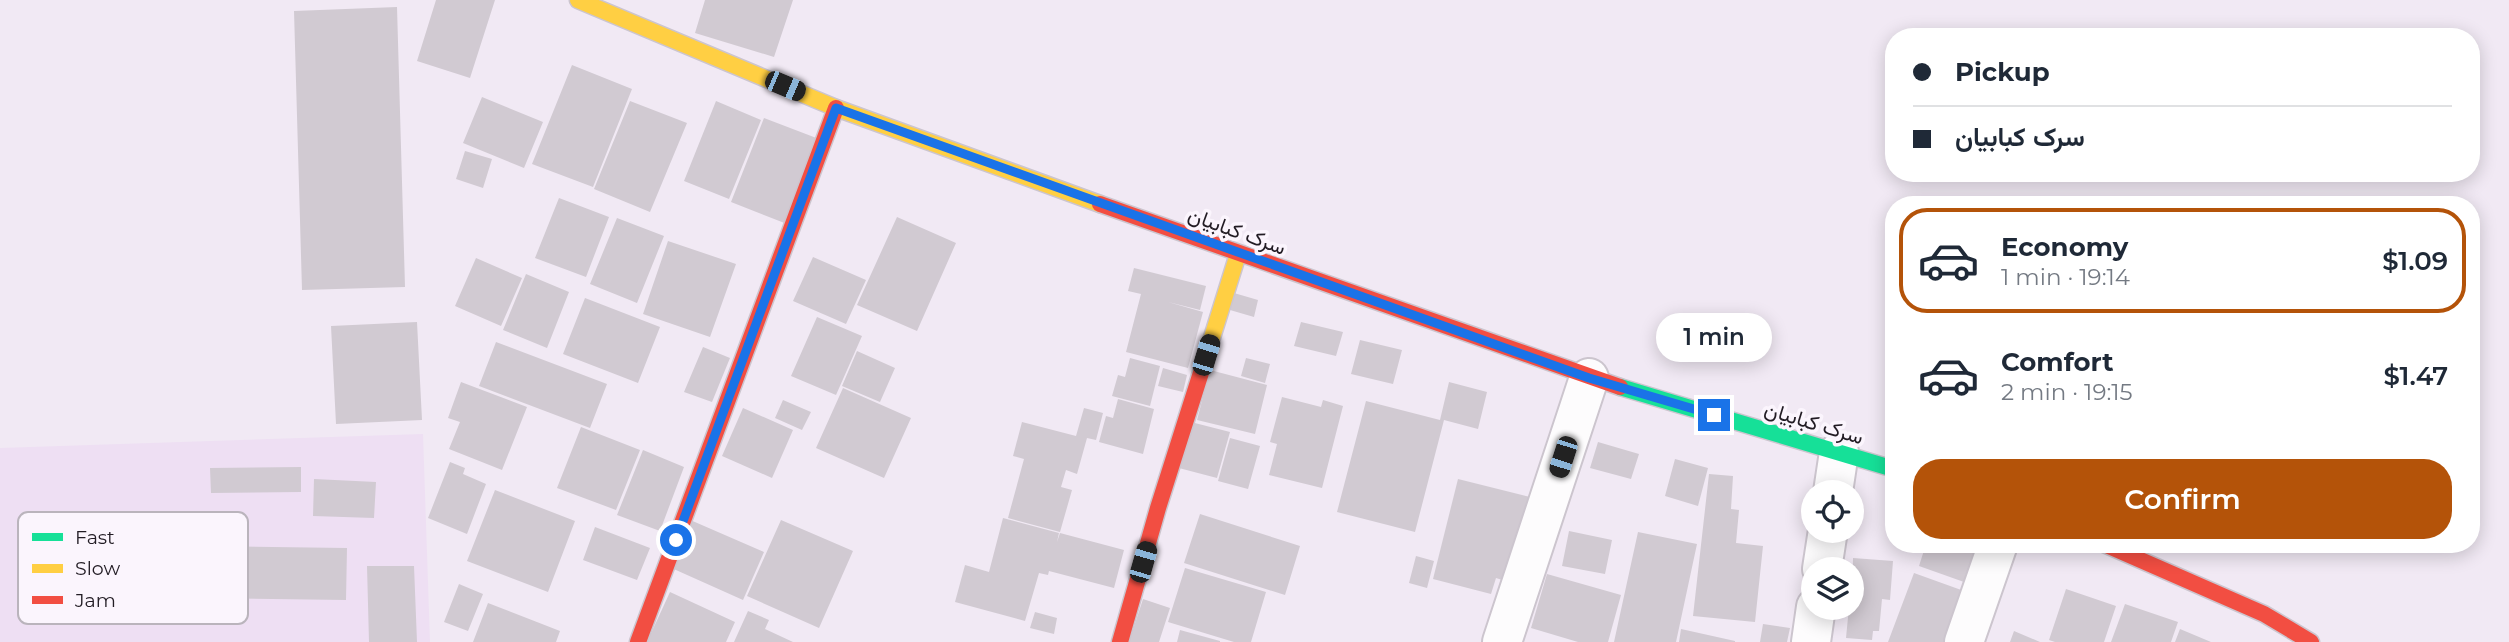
<!DOCTYPE html>
<html lang="en">
<head>
<meta charset="utf-8">
<style>
  body { margin:0; font-family:Montserrat,Vazirmatn,sans-serif; background:#f6f6f7; color:#1f2937; height:100vh; display:flex; flex-direction:column; font-size:26px; white-space:nowrap }
  * { box-sizing:border-box; margin:0 }
  p { font-size:23px; color:#747a83 }
  .icon { flex:none; width:38px; height:38px; fill:none; stroke:currentColor; stroke-width:2; stroke-linecap:round; stroke-linejoin:round }
  .map { position:relative; flex:1; overflow:hidden }
  .panel { position:absolute; left:1885px; top:196px; width:595px; height:357px; display:flex; flex-direction:column; background:#fff; border-radius:28px; box-shadow:0 4px 18px #0003 }
  .panel>* { flex:none }
  .hud { position:absolute; left:1885px; top:28px; width:595px; height:154px; border-radius:28px; box-shadow:0 4px 18px #0003; display:grid; align-content:center; height:154px; padding:0 28px; background:#fff }
  .tools { position:absolute; left:1801px; top:480px; display:grid; gap:14px }
  .tools a { display:grid; place-items:center; width:63px; height:63px; border-radius:50%; background:#fff; box-shadow:0 4px 18px #0003; font-size:35px }
  .end { position:absolute; width:32px; height:32px; margin:-16px; border:9px solid #1a73e8; background:#fff; box-shadow:0 0 0 4px #fff }
  .from { border-radius:50% }
  .bubble { position:absolute; height:49px; border-radius:24px; background:#fff; box-shadow:0 4px 18px #0003; font-size:23px; font-weight:600; line-height:49px; text-align:center }
  .car { position:absolute; width:21px; height:42px; margin:-21px -10px; border-radius:9px; box-shadow:0 0 5px 2px #0007; background:linear-gradient(#222 24%,#8ab4d8 0 40%,#222 0 76%,#8ab4d8 0 86%,#222 0) }
  .hud b { display:flex; align-items:center; gap:24px; height:66px; font-size:26px }
  .hud b+b { border-top:2px solid #e0e1e3 }
  .hud i { width:18px; height:18px; background:#1f2937 }
  ul { padding:12px 0 0; list-style:none }
  li { display:flex; align-items:center; gap:21px; height:105px; margin:0 14px 10px; padding:0 14px; border:4px solid transparent; border-radius:28px }
  li div { flex:1 }
  li b { display:block; font-size:26px }
  li em { font-style:normal; font-weight:600 }
  li.active { border-color:#b45309 }
  li>.icon { width:63px; height:63px; stroke-width:1.5 }
  .button { display:flex; gap:14px; margin-top:auto; padding:14px 28px }
  .button a { flex:1; height:80px; border-radius:28px; background:#b45309; color:#fff; font-size:28px; font-weight:600; line-height:80px; text-align:center }
  .map>svg:first-child { display:block }
  .built { fill:#eedff3 }
  .building { fill:#d1cad2 }
  .lines { fill:none; stroke-linecap:round; stroke-linejoin:round }
  .street-casing { stroke:#ccc5ce; stroke-width:42 }
  .fast-casing { stroke:#ccc5ce; stroke-width:19 }
  .slow-casing { stroke:#ccc5ce; stroke-width:19 }
  .jam-casing { stroke:#ccc5ce; stroke-width:19 }
  .street { stroke:#fdfcfd; stroke-width:38 }
  .fast { stroke:#16e098; stroke-width:16 }
  .slow { stroke:#ffcf43; stroke-width:16 }
  .jam { stroke:#f24e42; stroke-width:16 }
  .route { stroke:#1a73e8; stroke-width:9 }
  .labels { text-anchor:middle; stroke-width:7; stroke-linejoin:round; paint-order:stroke }
  .street-label { font-size:21px; fill:#221c24; stroke:#fbf5fd }
  .key { fill:#fbf5fd; stroke:#bab4bc; stroke-width:2 }
  .key-label { font-size:19px; fill:#221c24 }
</style>
</head>
<body>
<div class="map">
<svg width="2509" height="642" viewBox="0 0 2509 642">
  <rect width="100%" height="100%" fill="#f1e9f4"/>
  <!-- built -->
  <path class="built" d="M423 434 430 642H0V448Z"/>
  <!-- building -->
  <path class="building" d="M436 0H495L470 78 417 61Z
    M705 0H793L774 57 695 33Z
    M397 7 405 287 302 290 294 11Z
    M572 65 632 89 593 187 532 164Z
    M482 97 543 122 524 168 463 143Z
    M630 101 687 123 650 212 594 189Z
    M716 101 761 120 729 199 684 181Z
    M764 118 819 139 787 224 731 202Z
    M465 151 492 159 483 188 456 179Z
    M559 198 609 217 586 277 535 258Z
    M897 217 956 243 917 331 857 305Z
    M617 218 664 236 637 303 590 284Z
    M668 241 736 264 710 337 643 314Z
    M813 257 866 280 846 324 793 301Z
    M476 258 522 278 501 326 455 306Z
    M1134 268 1206 286 1200 310 1168 302 1203 312 1188 368 1126 352 1141 294 1128 291Z
    M526 274 569 292 547 348 503 330Z
    M1234 293 1258 300 1254 317 1230 310Z
    M585 298 660 327 638 383 563 354Z
    M817 317 862 336 836 395 791 376Z
    M417 322 422 420 336 424 331 326Z
    M1301 322 1343 332 1336 356 1294 346Z
    M1360 340 1402 350 1393 384 1351 374Z
    M496 342 607 384 590 428 479 386Z
    M703 347 730 358 712 402 684 392Z
    M857 351 895 368 880 402 842 386Z
    M1130 358 1160 366 1150 406 1112 396 1118 375 1125 377Z
    M1246 358 1270 364 1265 383 1241 376Z
    M1163 368 1187 375 1183 392 1158 386Z
    M1210 370 1267 385 1255 434 1197 420Z
    M461 382 527 407 502 470 449 449 460 422 448 418Z
    M1449 382 1487 392 1478 429 1444 420 1415 532 1337 512 1366 401 1440 420Z
    M843 388 911 418 884 478 816 448Z
    M1282 397 1321 407 1323 400 1343 406 1322 488 1269 475 1277 444 1270 442Z
    M1118 399 1154 409 1143 454 1099 442 1106 416 1113 418Z
    M783 400 811 412 802 430 775 418Z
    M743 408 793 430 772 478 722 456Z
    M1084 408 1103 413 1096 440 1087 438 1077 474 1066 470 1061 487 1072 490 1060 532 1008 518 1024 459 1013 456 1022 422 1076 436Z
    M1187 421 1230 432 1217 478 1175 467Z
    M581 427 640 450 616 510 557 488Z
    M1230 438 1260 446 1248 489 1218 481Z
    M1598 442 1639 454 1631 479 1590 468Z
    M643 450 684 467 660 531 617 515Z
    M1675 459 1708 468 1698 506 1665 496Z
    M450 462 465 468 463 474 486 484 467 534 428 518Z
    M301 467V492L211 493 210 468Z
    M1709 474 1733 476 1731 509 1739 510 1736 543 1763 546 1755 622 1693 616Z
    M314 479 376 482 374 518 313 516Z
    M1458 479 1534 498 1512 583 1496 578 1491 594 1433 579Z
    M495 490 575 521 548 592 467 561Z
    M1200 514 1300 546 1285 595 1184 563Z
    M1003 518 1059 533 1057 542 1060 533 1124 550 1114 588 1049 571 1048 575 1039 573 1025 621 955 602 965 565 989 572Z
    M688 519 764 552 743 600 667 566Z
    M781 520 853 551 819 628 747 596Z
    M595 527 650 548 637 580 583 560Z
    M1569 531 1612 540 1605 574 1562 566Z
    M1638 532 1697 544 1676 642H1614Z
    M1926 544H1977L1964 582 1919 566Z
    M210 546 347 548 346 600 210 598Z
    M1416 556 1434 561 1427 588 1409 583Z
    M1853 558 1893 561 1890 600 1882 599 1879 631H1873L1872 640 1846 638 1849 607H1852Z
    M367 566H414L417 642H369Z
    M1185 568 1266 592 1251 642H1234L1168 622Z
    M1914 573 1964 591 1945 642H1888Z
    M1547 574 1621 595 1608 642H1578L1531 628Z
    M459 584 483 594 468 631 444 622Z
    M2066 589 2116 606 2104 642H2055L2049 640Z
    M670 592 735 622 726 642H647Z
    M1143 599 1170 608 1159 642H1129Z
    M488 603 560 631 556 642H473Z
    M2125 604 2178 622 2171 642H2111Z
    M748 611 769 620 765 629 793 642H734Z
    M1035 612 1057 618 1054 634 1030 628Z
    M1763 624 1790 628 1787 642H1760Z
    M1681 629 1735 641V642H1679Z
    M2180 629 2211 642H2175Z
    M1180 630 1220 641V642H1177Z
    M2014 631 2040 642H2010Z"/>
  <g class="lines">
    <!-- street casing -->
    <g class="street-casing">
      <path id="street" d="M1833 492 1839 452
        M1822 569 1828 530
        M1502 642 1589 378
        M1811 642 1816 607
        M1964 642 1998 544"/>
    </g>
    <!-- fast casing -->
    <g class="fast-casing">
      <path id="fast" d="M1620 387 1894 469"/>
    </g>
    <!-- slow casing -->
    <g class="slow-casing">
      <path id="slow" d="M578 0 836 108 1100 204
        M1205 360 1238 254"/>
    </g>
    <!-- jam casing -->
    <g class="jam-casing">
      <path id="jam" d="M1100 204 1620 387
        M2104 544 2264 614 2311 642
        M638 642 836 108
        M1120 642 1158 508 1205 360"/>
    </g>
    <!-- street -->
    <use href="#street" class="street"/>
    <!-- fast -->
    <use href="#fast" class="fast"/>
    <!-- slow -->
    <use href="#slow" class="slow"/>
    <!-- jam -->
    <use href="#jam" class="jam"/>
  </g>
  <g class="lines">
    <!-- route -->
    <path class="route" d="M676 540 836 108 1589 378 1714 415"/>
  </g>
  <g class="labels">
    <!-- street labels -->
    <g class="street-label">
      <text transform="translate(1237 231) rotate(20)" y="7">سرک کبابیان</text>
      <text transform="translate(1814 423) rotate(17)" y="7">سرک کبابیان</text>
    </g>
  </g>
  <!-- legend -->
  <rect x="18" y="512" width="230" height="112" rx="10" class="key"/>
  <rect x="32" y="533" width="31" height="8" fill="#16e098"/>
  <rect x="32" y="564" width="31" height="9" fill="#ffcf43"/>
  <rect x="32" y="596" width="31" height="8" fill="#f24e42"/>
  <g class="key-label">
    <text x="75" y="544">Fast</text>
    <text x="75" y="575">Slow</text>
    <text x="75" y="607">Jam</text>
  </g>
</svg>
<div class="tools">
<a><svg class="icon" aria-label="locate" viewBox="0 0 24 24"><circle cx="12" cy="12" r="6"/><path d="M12 2v4M12 18v4M2 12h4M18 12h4"/></svg></a>
<a><svg class="icon" aria-label="layers" viewBox="0 0 24 24"><path d="M12 4l9 5-9 5-9-5zM3 14l9 5 9-5"/></svg></a>
</div>
<i class="end from" style="left:676px;top:540px"></i>
<i class="end" style="left:1714px;top:415px"></i>
<div class="bubble" style="left:1656px;top:313px;width:116px">1 min</div>
<i class="car" style="left:785px;top:86px;rotate:113deg"></i>
<i class="car" style="left:1206px;top:355px;rotate:17deg"></i>
<i class="car" style="left:1563px;top:457px;rotate:198deg"></i>
<i class="car" style="left:1143px;top:562px;rotate:16deg"></i>
<div class="hud">
<b><i class="from"></i>Pickup</b>
<b><i></i>سرک کبابیان</b>
</div>
<section class="panel">
<ul>
<li class="active"><svg class="icon" aria-label="car" viewBox="0 0 24 24"><path d="M5 17H2v-5l4-1 3-4h7l3 4 3 1v5h-3M9 17h6M6 11h13"/><circle cx="7" cy="17" r="2"/><circle cx="17" cy="17" r="2"/></svg><div><b>Economy</b><p>1 min · 19:14</p></div><em>$1.09</em></li>
<li><svg class="icon" aria-label="car" viewBox="0 0 24 24"><path d="M5 17H2v-5l4-1 3-4h7l3 4 3 1v5h-3M9 17h6M6 11h13"/><circle cx="7" cy="17" r="2"/><circle cx="17" cy="17" r="2"/></svg><div><b>Comfort</b><p>2 min · 19:15</p></div><em>$1.47</em></li>
</ul>
<div class="button"><a>Confirm</a></div>
</section>
</div>
</body>
</html>
